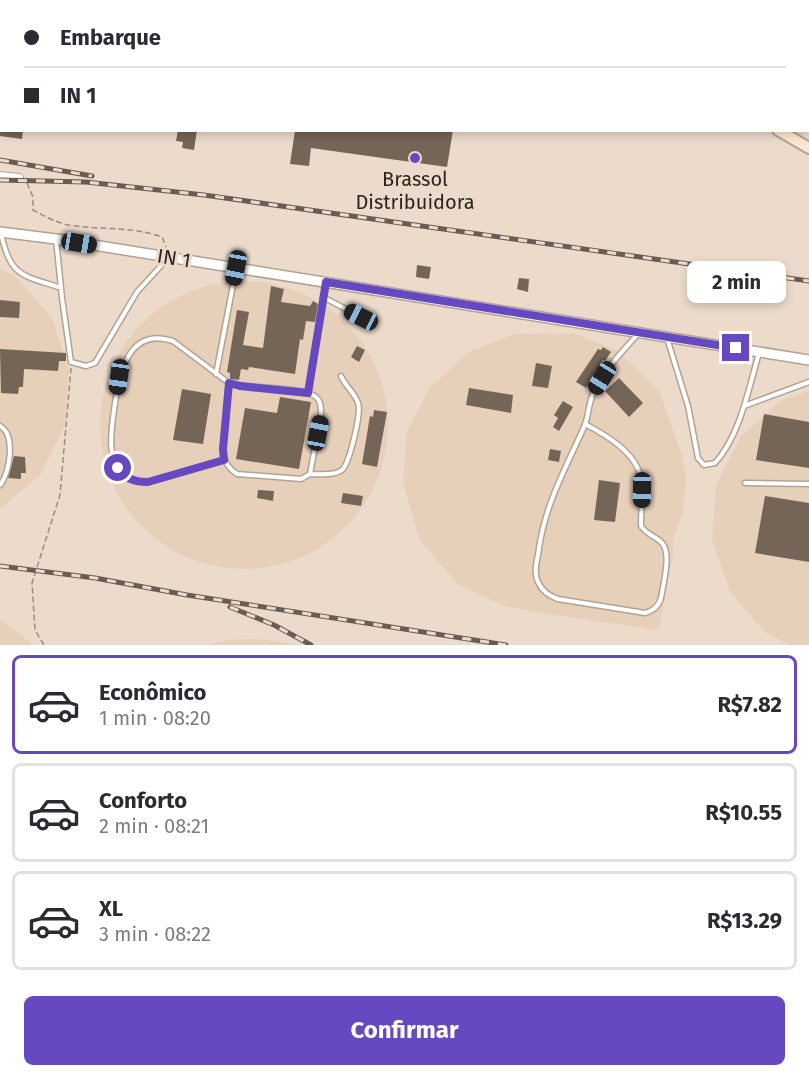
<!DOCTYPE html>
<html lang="pt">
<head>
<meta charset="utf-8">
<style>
  body { margin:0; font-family:"Fira Sans",sans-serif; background:#f2f2f3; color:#2b2b33; height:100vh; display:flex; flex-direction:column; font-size:22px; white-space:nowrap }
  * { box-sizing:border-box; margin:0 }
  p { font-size:20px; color:#7c7c81 }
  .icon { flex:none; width:33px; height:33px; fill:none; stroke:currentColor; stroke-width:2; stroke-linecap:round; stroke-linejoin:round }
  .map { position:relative; height:645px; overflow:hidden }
  .panel { display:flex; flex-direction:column; background:#fff; flex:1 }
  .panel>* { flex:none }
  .guide { position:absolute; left:0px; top:0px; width:810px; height:132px; box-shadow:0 3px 9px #0003; display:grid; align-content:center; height:132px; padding:0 24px; background:#fff }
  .end { position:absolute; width:27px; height:27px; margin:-14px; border:8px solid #6649c1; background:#fff; box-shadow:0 0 0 3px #fff }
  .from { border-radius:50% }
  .bubble { position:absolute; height:42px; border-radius:9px; background:#fff; box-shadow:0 3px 9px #0003; font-size:20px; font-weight:700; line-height:42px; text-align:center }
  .car { position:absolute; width:18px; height:36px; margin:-18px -9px; border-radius:8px; box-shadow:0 0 4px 2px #0007; background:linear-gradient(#222 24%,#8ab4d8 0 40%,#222 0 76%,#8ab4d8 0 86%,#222 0) }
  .guide b { display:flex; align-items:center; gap:21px; height:57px; font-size:22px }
  .guide b+b { border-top:2px solid #e1e1e2 }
  .guide i { width:15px; height:15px; background:#2b2b33 }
  ul { padding:10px 0 0; list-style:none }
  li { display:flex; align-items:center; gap:18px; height:99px; margin:0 12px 9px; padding:0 12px; border:3px solid #e1e1e2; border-radius:9px }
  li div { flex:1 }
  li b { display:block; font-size:22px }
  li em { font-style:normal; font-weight:700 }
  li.current { border-color:#6649c1 }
  li>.icon { width:54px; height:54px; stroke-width:1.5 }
  .cta { display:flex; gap:12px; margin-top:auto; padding:12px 24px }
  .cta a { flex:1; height:69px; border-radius:9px; background:#6649c1; color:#fff; font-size:24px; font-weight:700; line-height:69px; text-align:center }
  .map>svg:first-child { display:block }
  .built { fill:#e7d0ba }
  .building { fill:#746556 }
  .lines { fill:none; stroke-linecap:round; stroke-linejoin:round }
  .service-casing { stroke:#b2a292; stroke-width:7 }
  .minor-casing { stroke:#b2a292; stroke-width:10 }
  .tertiary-casing { stroke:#b2a292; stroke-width:12 }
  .secondary-casing { stroke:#b2a292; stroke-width:14 }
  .path { stroke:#9a8d82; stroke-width:1.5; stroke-dasharray:6 3; stroke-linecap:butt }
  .service { stroke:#fff; stroke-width:4 }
  .minor { stroke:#fff; stroke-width:8 }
  .tertiary { stroke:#fff; stroke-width:9 }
  .secondary { stroke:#fde6cf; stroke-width:10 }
  .rail-casing { stroke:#685d54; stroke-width:5 }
  .rail { stroke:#ecdbcb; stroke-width:3; stroke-dasharray:9; stroke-linecap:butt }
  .route { stroke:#6649c1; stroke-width:8 }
  .poi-dot { fill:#6649c1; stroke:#ecdbcb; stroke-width:2 }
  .labels { text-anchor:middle; stroke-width:6; stroke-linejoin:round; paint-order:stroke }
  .poi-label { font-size:20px; fill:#2b241e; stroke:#ecdbcb }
  .street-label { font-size:20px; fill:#2b241e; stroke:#ecdbcb }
</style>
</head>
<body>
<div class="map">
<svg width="809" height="645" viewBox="0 0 809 645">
  <rect width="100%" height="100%" fill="#ecdbcb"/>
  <!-- built -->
  <path class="built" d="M0 269 16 277 52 318 69 370 65 425 41 474 0 509Z
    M100 425a144 144 0 1 1 288 0a144 144 0 1 1-288 0Z
    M573 333 618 351 660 393 682 456 686 477 683 512 673 539V554L659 630 554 615 504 606 457 583 419 539 403 482 407 431 429 389 468 352 515 334Z
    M809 391V645H790L766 633 730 592 712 540 716 485 741 436 782 400Z
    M0 619 21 635 32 645H0Z
    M253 639 266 640 297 645H209L228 640Z"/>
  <!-- building -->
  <path class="building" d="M0 130H23L22 139 0 136Z
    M178 130H197L194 150 182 148 183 142 176 141Z
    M295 130H453L447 167 311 148 309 166 290 164Z
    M417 265 431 267 429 279 416 277Z
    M519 278 529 279 528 292 517 289Z
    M271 286 284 289 281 302 310 306 313 301 318 304 315 322 306 321 303 340 300 339 295 374 249 367 248 370 241 369 239 380 230 379V373L227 372 237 310 249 312 243 345 263 348Z
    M0 300 20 302 19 318 0 317Z
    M357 346 365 350 359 362 351 357Z
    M603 347 611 352 605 361 603 360 586 388 576 382 598 349 601 350Z
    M0 349 66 353V361H59L58 371 24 369 23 387H19L18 394 1 393Z
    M536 363 552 366 548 388 532 386Z
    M619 378 643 403 629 417 605 391Z
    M469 388 513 395 511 413 466 405Z
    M182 389 211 394 203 444 173 440Z
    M280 397 311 402 299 469 236 459 245 408 277 413Z
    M563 401 573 407 559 431 553 427 558 418 554 415Z
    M374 410 387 412 377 467 362 464 370 416 373 417Z
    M764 414 809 422V468L756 460Z
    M550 449 561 451 559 462 548 460Z
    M14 456 25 457 26 473H21V479L8 478Z
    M599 480 620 483 615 522 594 520Z
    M258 490 274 491 273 501 257 498Z
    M343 493 363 496 361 506 341 503Z
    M765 496 809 503V562L755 553Z"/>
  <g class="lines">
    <!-- service casing -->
    <g class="service-casing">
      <path id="service" d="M136 2 137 0
        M222 2V0
        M1 233C10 277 22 275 61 288
        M56 239 62 298 71 362 86 366 95 363 137 292 168 258
        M323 297 361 317
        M667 338 688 406 698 458 704 465 715 463C740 436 749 387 759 353
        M216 374 236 269
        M308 392 326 284
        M744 406 809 382
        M585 424C606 435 637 453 641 479 643 494 641 510 641 526 646 534 653 535 660 541 673 550 663 584 661 598 658 607 654 610 645 613L558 599C549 596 542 591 538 582 534 574 536 564 538 555 544 506 564 472 584 427 589 416 588 403 594 392 604 370 622 352 638 334
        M0 426C16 435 10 473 0 485
        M224 460 148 482C141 482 133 482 126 478 104 462 112 426 115 403 120 371 129 327 173 341L229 383C249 389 303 386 316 397 321 401 321 408 321 414L310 474 301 479 237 474C227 467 224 461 223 449L229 383
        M310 474C319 474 334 476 342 470 349 464 362 413 358 403 355 393 345 386 341 376
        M745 483 809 484"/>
    </g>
    <!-- minor casing -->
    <g class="minor-casing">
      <path id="minor" d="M0 176 19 178"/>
    </g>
    <!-- tertiary casing -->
    <g class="tertiary-casing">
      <path id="tertiary" d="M0 232 56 239 809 360"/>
    </g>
    <!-- secondary casing -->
    <g class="secondary-casing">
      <path id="secondary" d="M293 0 304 2
        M482 0 483 2
        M728 0 731 2
        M575 2 576 0
        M808 44 809 45
        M778 130 809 148"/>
    </g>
    <!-- path -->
    <path class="path" d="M27 183 33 197V210C44 216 55 222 68 225 99 230 132 226 162 237L166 247
      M44 645 35 630 32 583 60 495 71 368"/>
    <!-- service -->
    <use href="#service" class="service"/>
    <!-- minor -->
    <use href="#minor" class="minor"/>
    <!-- tertiary -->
    <use href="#tertiary" class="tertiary"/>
    <!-- secondary -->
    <use href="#secondary" class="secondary"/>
    <!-- rail casing -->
    <g class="rail-casing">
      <path id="rail" d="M0 160 92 176
        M0 180 86 182 204 195 809 281
        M0 566 95 578 187 595 506 645
        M230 607 274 625 311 645"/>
    </g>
    <!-- rail -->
    <use href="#rail" class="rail"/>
  </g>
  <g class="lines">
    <!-- route -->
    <path class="route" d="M118 468C127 479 134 482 148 482L224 460 223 449 229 383 240 386 308 393 326 282 736 348"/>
  </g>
  <!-- markers -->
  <circle class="poi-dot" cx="415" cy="158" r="6"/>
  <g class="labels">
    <!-- poi labels -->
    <g class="poi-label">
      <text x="415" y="186">Brassol<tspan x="415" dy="23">Distribuidora</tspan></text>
    </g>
    <!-- street labels -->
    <g class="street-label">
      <text transform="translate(174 258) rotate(9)" y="7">IN 1</text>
    </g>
  </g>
</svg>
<i class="end from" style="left:118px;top:468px"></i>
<i class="end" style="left:736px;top:348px"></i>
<div class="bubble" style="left:687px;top:261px;width:99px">2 min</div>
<i class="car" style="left:79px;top:243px;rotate:99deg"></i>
<i class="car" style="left:236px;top:268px;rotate:191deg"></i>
<i class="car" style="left:361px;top:317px;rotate:297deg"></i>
<i class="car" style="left:119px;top:377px;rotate:188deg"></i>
<i class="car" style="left:602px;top:378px;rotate:212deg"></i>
<i class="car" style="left:318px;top:433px;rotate:11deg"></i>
<i class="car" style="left:642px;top:490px;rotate:181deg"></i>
<div class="guide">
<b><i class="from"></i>Embarque</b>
<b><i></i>IN 1</b>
</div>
</div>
<section class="panel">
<ul>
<li class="current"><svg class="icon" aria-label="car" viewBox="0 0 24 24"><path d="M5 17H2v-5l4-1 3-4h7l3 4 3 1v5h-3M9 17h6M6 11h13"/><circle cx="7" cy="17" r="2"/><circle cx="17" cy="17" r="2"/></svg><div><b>Econômico</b><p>1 min · 08:20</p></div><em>R$7.82</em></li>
<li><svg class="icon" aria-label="car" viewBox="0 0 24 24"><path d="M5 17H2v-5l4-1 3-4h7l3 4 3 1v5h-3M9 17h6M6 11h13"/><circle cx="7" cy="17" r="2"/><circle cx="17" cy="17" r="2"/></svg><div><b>Conforto</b><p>2 min · 08:21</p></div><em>R$10.55</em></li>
<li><svg class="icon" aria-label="car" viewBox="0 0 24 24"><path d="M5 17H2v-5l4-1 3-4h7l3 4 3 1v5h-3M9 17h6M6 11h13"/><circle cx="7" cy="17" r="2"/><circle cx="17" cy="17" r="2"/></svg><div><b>XL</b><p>3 min · 08:22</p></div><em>R$13.29</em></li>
</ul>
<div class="cta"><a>Confirmar</a></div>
</section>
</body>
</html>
